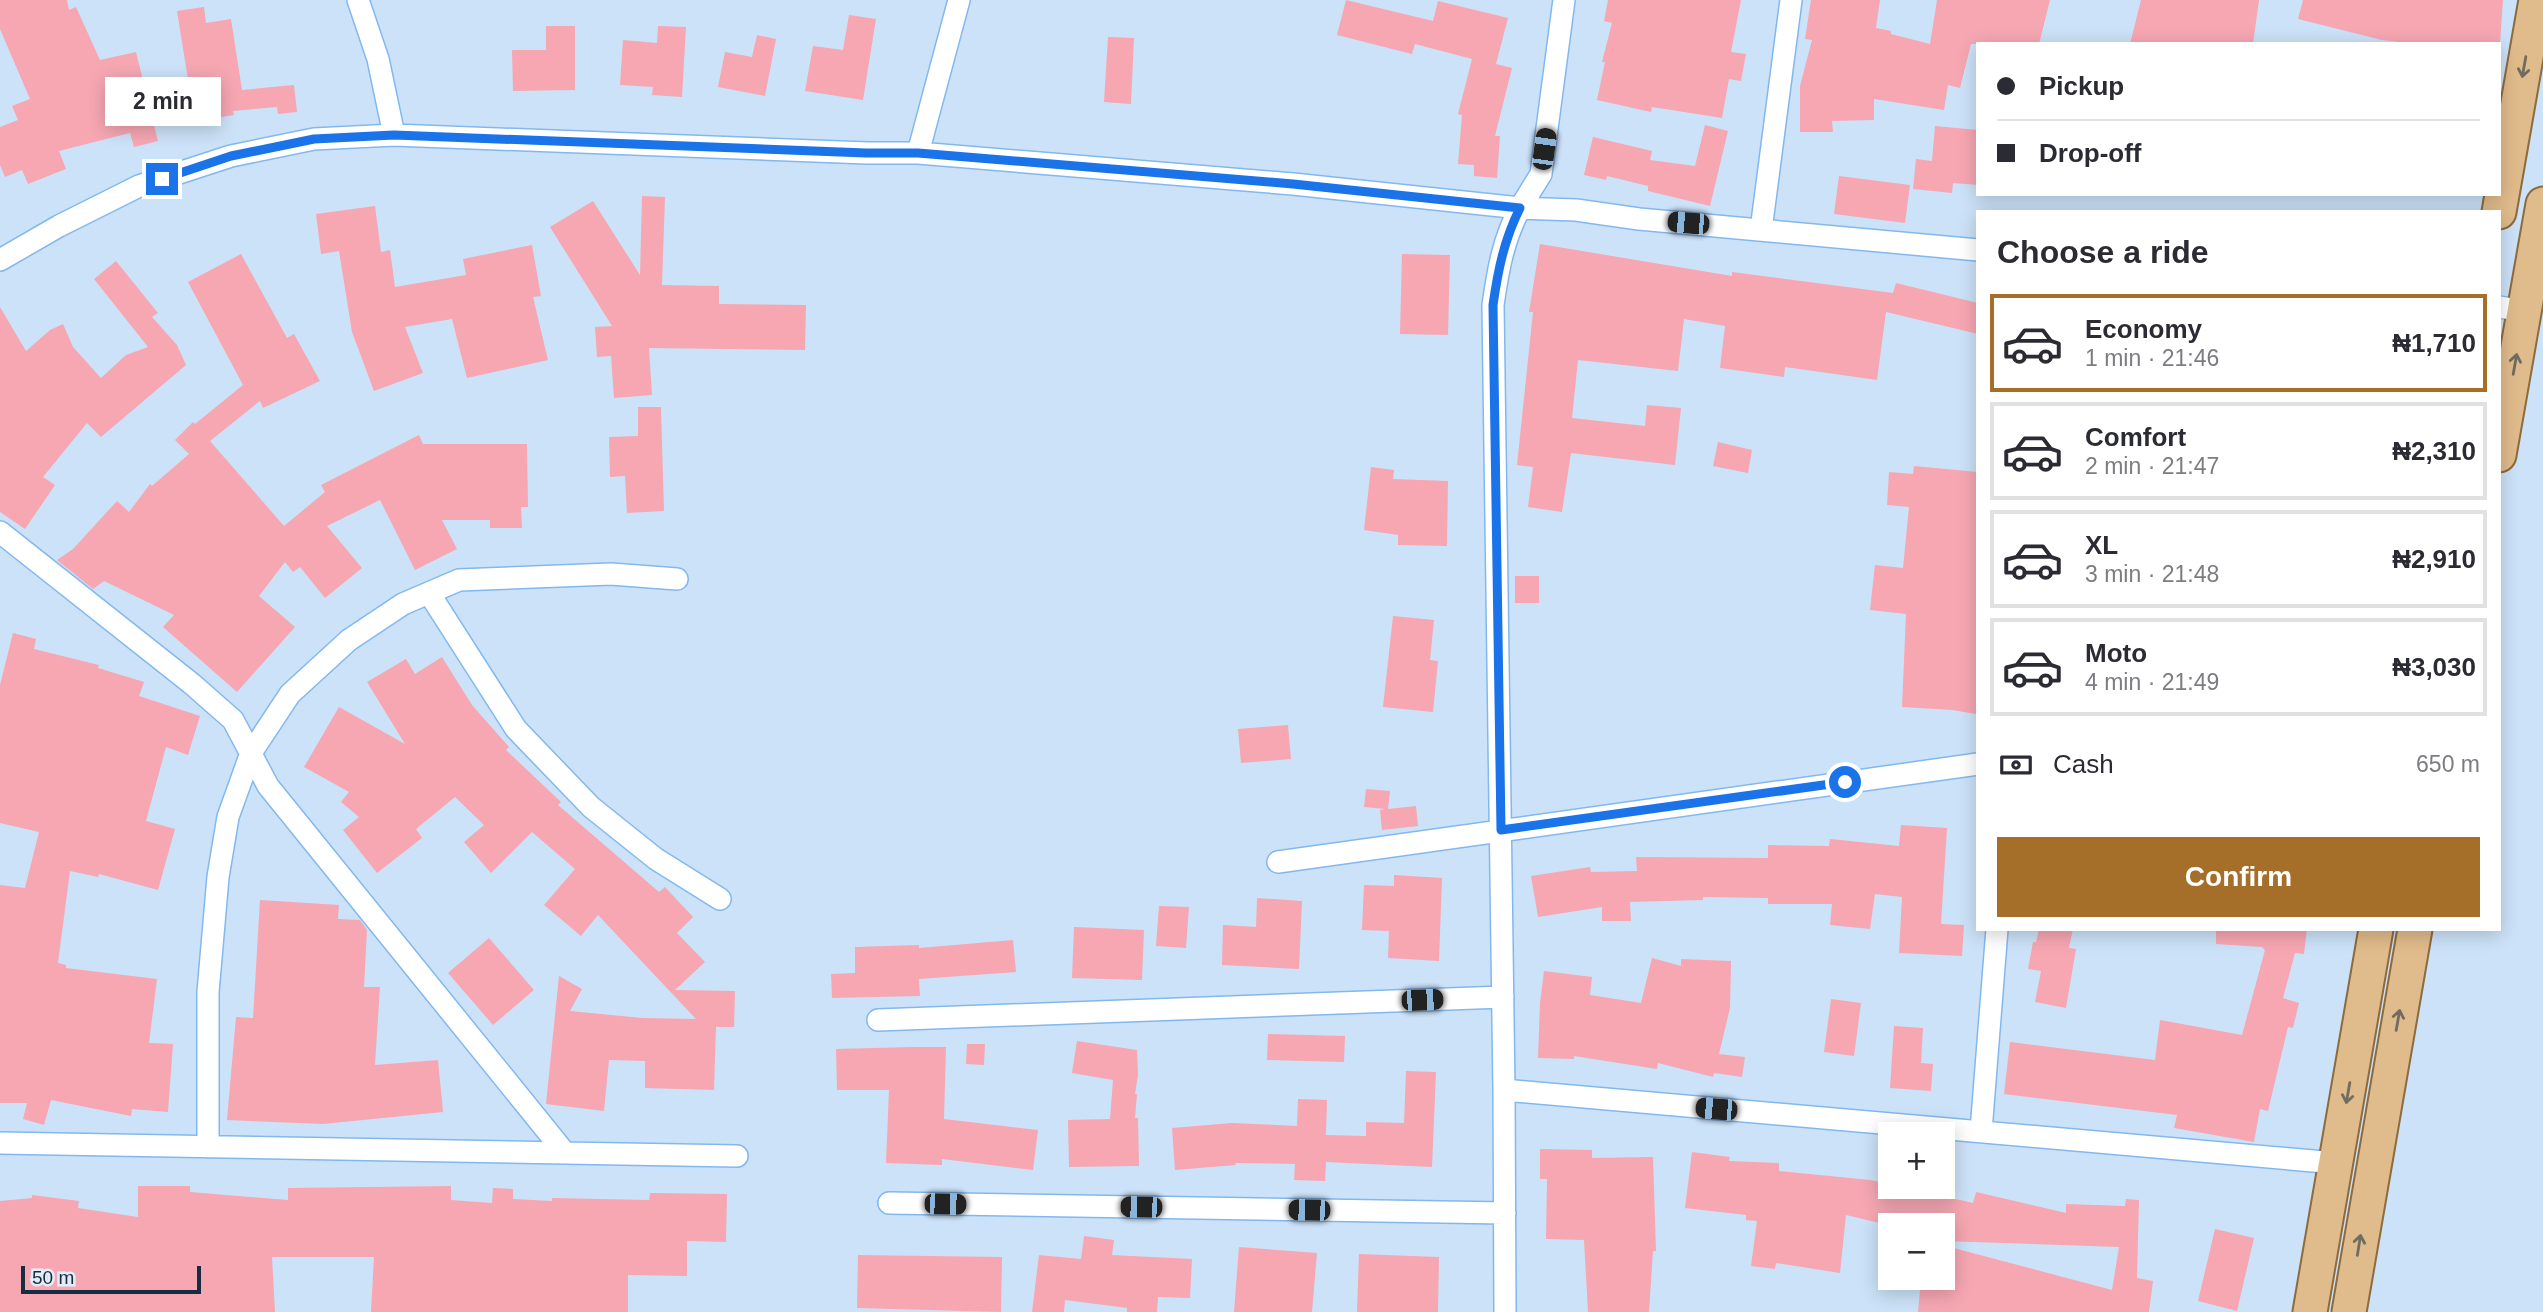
<!DOCTYPE html>
<html lang="en">
<head>
<meta charset="utf-8">
<style>
  body { margin:0; font-family:Helvetica,sans-serif; background:#f7f7f7; color:#2b2b33; height:100vh; display:flex; flex-direction:column; font-size:26px; white-space:nowrap }
  * { box-sizing:border-box; margin:0 }
  p { font-size:23px; color:#7c7c81 }
  .icon { flex:none; width:38px; height:38px; fill:none; stroke:currentColor; stroke-width:2; stroke-linecap:round; stroke-linejoin:round }
  .map { position:relative; flex:1; overflow:hidden }
  .sheet { position:absolute; left:1976px; top:210px; width:525px; height:721px; display:flex; flex-direction:column; background:#fff; border-radius:0px; box-shadow:0 4px 18px #0003 }
  .sheet>* { flex:none }
  .guide { position:absolute; left:1976px; top:42px; width:525px; height:154px; border-radius:0px; box-shadow:0 4px 18px #0003; display:grid; align-content:center; height:154px; padding:0 21px; background:#fff }
  .controls { position:absolute; left:1878px; top:1122px; display:grid; gap:14px }
  .controls a { display:grid; place-items:center; width:77px; height:77px; border-radius:0px; background:#fff; box-shadow:0 4px 18px #0003; font-size:35px }
  .scale { position:absolute; left:21px; bottom:18px; width:180px; box-sizing:border-box; padding-left:7px; border:4px solid #162c41; border-top:0; font-size:19px; line-height:24px; white-space:nowrap; color:#162c41; -webkit-text-stroke:5px #e3edf9; paint-order:stroke }
  .end { position:absolute; width:32px; height:32px; margin:-16px; border:9px solid #1a73e8; background:#fff; box-shadow:0 0 0 4px #fff }
  .from { border-radius:50% }
  .bubble { position:absolute; height:49px; border-radius:0px; background:#fff; box-shadow:0 4px 18px #0003; font-size:23px; font-weight:600; line-height:49px; text-align:center }
  .car { position:absolute; width:21px; height:42px; margin:-21px -10px; border-radius:9px; box-shadow:0 0 5px 2px #0007; background:linear-gradient(#222 24%,#8ab4d8 0 40%,#222 0 76%,#8ab4d8 0 86%,#222 0) }
  .guide b { display:flex; align-items:center; gap:24px; height:66px; font-size:26px }
  .guide b+b { border-top:2px solid #e1e1e2 }
  .guide i { width:18px; height:18px; background:#2b2b33 }
  ul { padding:0; list-style:none }
  li { display:flex; align-items:center; gap:21px; height:98px; margin:0 14px 10px; padding:0 7px; border:4px solid #e1e1e2; border-radius:0px }
  li div { flex:1 }
  li b { display:block; font-size:26px }
  li em { font-style:normal; font-weight:600 }
  li.on { border-color:#a56f29 }
  li>.icon { width:63px; height:63px; stroke-width:1.5 }
  h2 { padding:0 21px; font-size:32px; line-height:84px }
  .pay { display:flex; align-items:center; gap:18px; height:77px; padding:0 21px; font-size:26px }
  .pay p { margin-inline-start:auto }
  .action { display:flex; gap:14px; margin-top:auto; padding:14px 21px }
  .action a { flex:1; height:80px; border-radius:0px; background:#a56f29; color:#fff; font-size:28px; font-weight:600; line-height:80px; text-align:center }
  .map>svg:first-child { display:block }
  .building { fill:#f6a7b2 }
  .lines { fill:none; stroke-linecap:round; stroke-linejoin:round }
  .minor-casing { stroke:#82b8ef; stroke-width:24 }
  .primary-casing { stroke:#8c6b3f; stroke-width:37 }
  .minor { stroke:#fff; stroke-width:21 }
  .primary { stroke:#e0bb8b; stroke-width:33 }
  .oneway { stroke:#716c62 }
  .route { stroke:#1a73e8; stroke-width:9 }
</style>
</head>
<body>
<div class="map">
<svg width="2543" height="1312" viewBox="0 0 2543 1312">
  <rect width="100%" height="100%" fill="#cce2f8"/>
  <!-- building -->
  <path class="building" d="M0 0H67L69 10 76 7 100 60 136 52 158 141 134 147 130 133 59 151 66 169 28 184 22 170 5 177 0 165V127L18 120 12 106 30 99 0 29Z
    M1346 0 1433 21 1438 1 1508 18 1496 64 1512 68 1495 136H1500L1497 178 1474 176V165L1458 164 1462 115 1458 114 1472 59 1415 44 1412 54 1337 35Z
    M1608 0H1741L1731 52 1746 54 1741 81 1729 79 1722 118 1652 107 1651 112 1597 100 1605 62H1602L1612 23 1604 21Z
    M1811 0H1880L1876 28 1891 31V34L1930 44 1937 0H2050L2039 44H1971L1960 88 1948 85 1944 110 1874 99V120L1832 121 1833 132H1800V86L1812 40 1805 39Z
    M2141 0H2259L2253 44H2130Z
    M2303 0H2503L2500 44H2415L2382 40 2298 19Z
    M204 7 206 23 231 19 242 90 294 85 297 112 278 114 277 107 233 111 234 115 215 118 211 95 191 98 177 11Z
    M849 15 876 19 863 100 805 91 813 46 843 50Z
    M546 26H575V90L513 91 512 50H546Z
    M658 26 686 27 682 97 652 95 653 87 620 85 623 40 657 43Z
    M757 35 776 39 765 96 718 87 725 52 752 57Z
    M1108 37 1134 38 1131 104 1104 102Z
    M1705 125 1728 131 1710 206 1648 191V186L1607 176 1606 180 1584 175 1593 137 1652 151 1650 160 1695 166Z
    M1935 126 1978 130V185L1953 183 1952 193 1913 189 1916 159 1932 161Z
    M1839 176 1910 185 1905 223 1834 214Z
    M642 196 665 197 662 285 719 286V304L806 305 805 350 649 348 652 395 614 398 611 356 597 357 595 327 612 326 550 227 593 201 640 275Z
    M375 206 381 252 390 250 395 287 466 275 463 259 532 245 541 296 533 297 548 360 467 378 452 319 405 327 423 373 374 391 352 332 339 251 321 254 316 214Z
    M1540 244 1732 276V272L1893 293 1896 283 1978 303V334L1886 312 1877 380 1785 367 1784 377 1720 368 1725 326 1684 319 1678 371 1578 360 1572 418 1645 426 1647 405 1681 408 1675 465 1571 453 1562 512 1528 507 1533 467 1517 465 1533 312H1529Z
    M241 254 287 338 294 334 320 381 263 408 260 401 210 441 284 526 325 492 321 485 419 435 423 444H527L528 507H521L522 528H490V520H442L457 549 415 570 380 500 327 526 362 568 325 598 300 567 293 572 285 562 259 596 295 627 237 692 163 627 174 615 104 581 93 589 57 560 73 549 117 501 129 512 150 484 152 486 189 454 175 440 193 422 195 424 243 385 188 282Z
    M1402 254 1450 255 1448 335 1400 334Z
    M116 261 158 313 152 317 177 345 186 365 101 437 87 423 43 477 55 485 25 529 0 512V307L26 351 50 330 63 324 73 347 101 378 126 355 148 347 94 279Z
    M638 407H661L664 511 627 513 625 476 610 477 609 437 638 436Z
    M1718 442 1752 450 1748 473 1713 466Z
    M1914 466 1978 472V704L1976 714 1952 710 1902 707 1906 614 1870 610 1875 565 1903 568 1909 507 1887 505 1889 472 1913 474Z
    M1371 467 1394 470 1393 479 1448 481 1447 546 1398 545V535L1364 530Z
    M1515 576H1539V603H1515Z
    M1393 616 1434 620 1430 660 1438 661 1433 712 1383 707Z
    M13 633 36 639 34 649 99 665 98 668 144 682 139 696 200 716 188 755 166 747 146 821 175 829 158 890 99 874 98 877 70 871 58 963 66 965V968L157 979 149 1043 173 1044 168 1112 132 1109 131 1116 51 1100 44 1125 23 1119 27 1103H0V885L25 888 39 832 0 823V685Z
    M442 657 472 705 509 747 506 750 561 802 558 805 659 892 665 887 693 917 677 933 705 962 675 990 735 991 734 1027H716L714 1090 645 1088V1061L609 1060 604 1111 546 1104 559 976 582 989 570 1011 642 1018 696 1019 598 915 581 936 544 905 575 869 532 832 491 873 464 842 484 825 455 797 416 829 422 838 377 873 343 830 359 817 341 802 349 792 304 767 339 707 405 744 367 682 406 659 415 674Z
    M1288 725 1291 759 1241 763 1238 729Z
    M1366 789 1390 791 1388 809 1416 806 1418 826 1382 830 1380 810 1385 809 1364 807Z
    M1901 825 1947 828 1941 924 1964 925 1962 956 1899 953 1902 897 1875 894 1870 929 1830 925 1832 904H1768V898L1703 897V900L1630 902 1631 921H1602V907L1538 917 1531 876 1590 867 1591 872 1637 871 1636 857 1768 858V845L1829 846 1830 839 1899 846Z
    M1394 875 1442 878 1439 961 1388 958 1389 931 1362 930 1364 885 1394 886Z
    M1257 898 1302 901 1299 969 1222 965 1223 925 1256 927Z
    M260 900 339 905 338 919 360 920 367 930 364 987H380L375 1065 438 1060 443 1112 323 1124 227 1120 236 1017 253 1018Z
    M1159 906 1189 907 1186 948 1156 946Z
    M1074 927 1144 930 1142 980 1072 978Z
    M2039 929H2073L2069 948 2076 949 2066 1008 2035 1002 2041 971 2028 969 2033 942H2036Z
    M2216 929H2307L2304 954 2295 953 2283 998 2299 1003 2293 1028 2288 1027 2268 1111 2260 1109 2254 1142 2174 1128 2177 1115 2004 1094 2010 1042 2155 1060 2160 1020 2242 1035 2265 950 2262 947 2216 944Z
    M489 938 534 990 493 1025 448 973Z
    M1013 940 1016 972 919 979 920 996 832 998 831 974 855 973V947L919 945V948Z
    M1652 958 1681 966V959L1731 961 1730 1008 1719 1054 1745 1057 1742 1077 1714 1073 1713 1077 1658 1063 1657 1069 1574 1056V1059L1538 1058 1540 1003 1544 971 1592 977 1590 995 1641 1003Z
    M1831 999 1861 1003 1854 1056 1824 1052Z
    M1894 1026 1923 1028 1921 1063 1933 1064 1931 1091 1890 1088Z
    M1268 1034 1345 1036 1344 1062 1267 1060Z
    M1077 1041 1137 1050 1138 1075 1135 1094H1137L1135 1118H1138L1139 1166 1069 1167 1068 1120 1110 1119 1113 1080 1072 1073Z
    M967 1044H985L984 1065 966 1064Z
    M911 1047H946L944 1119 1038 1130 1033 1170 942 1159V1165L886 1163 889 1090H837L836 1049Z
    M1406 1071 1436 1072 1432 1167 1326 1162 1325 1181 1294 1180 1295 1164 1235 1163 1236 1165 1175 1170 1172 1128 1232 1123 1297 1126 1298 1099 1327 1100 1326 1135 1366 1136V1122L1404 1123Z
    M1540 1149 1592 1150V1158L1653 1157 1656 1251H1653L1649 1312H1588L1584 1240 1546 1239 1547 1179H1540Z
    M1692 1152 1730 1157 1729 1161 1779 1163V1171L1870 1180 1890 1184V1186H1900L1973 1203 1976 1192 2066 1213V1204L2125 1206 2126 1199 2139 1200 2137 1278 2153 1281 2149 1312H1918L1921 1278H1942V1245L2112 1290 2119 1247 1942 1241V1225H1888L1846 1215 1840 1273 1776 1263 1775 1269 1751 1266 1757 1221 1746 1220V1215L1685 1208Z
    M138 1186H190V1192L288 1200V1188L451 1186V1200L492 1203 493 1188 513 1189V1199L552 1201V1198L649 1200 650 1193 727 1194 726 1242 687 1241V1276L628 1275V1312H371L374 1257H272L275 1312H0V1201L32 1198V1195L79 1201 78 1208 138 1217Z
    M2215 1229 2254 1238 2237 1311 2198 1301Z
    M1084 1236 1114 1240 1112 1255 1192 1259 1190 1298 1158 1297 1157 1312H1127V1308L1065 1300 1064 1312H1032L1039 1255 1081 1259Z
    M1239 1247 1317 1253 1312 1312H1234Z
    M1359 1254 1439 1257 1438 1312H1357Z
    M858 1255 1002 1257 1001 1312 857 1308Z"/>
  <g class="lines">
    <!-- minor casing -->
    <g class="minor-casing">
      <path id="minor" d="M358 0 378 59 394 135
        M1564 0 1541 174 1520 208 1576 210 1639 219 1978 250
        M918 153 1293 184 1520 208C1503 240 1498 270 1493 305L1504 1090 1505 1312
        M1761 230 1791 0
        M0 260 59 226 139 186 231 156 314 139 394 135 867 153H918L959 0
        M2499 307 2525 311
        M0 532 192 684 233 720 268 786 565 1153
        M429 593 516 729 591 807 656 859 720 899
        M1278 862 1978 764
        M878 1020 1503 997
        M1504 1090 2336 1163
        M1981 1131 1997 929
        M0 1143 737 1156
        M208 1147V992L218 877 228 817 251 753 290 694 349 640 403 604 459 580 611 574 677 579
        M889 1203 1505 1213"/>
    </g>
    <!-- primary casing -->
    <g class="primary-casing">
      <path id="primary" d="M2499 212 2536 0
        M2499 455 2543 204
        M2310 1312 2376 929
        M2349 1312 2415 929"/>
    </g>
    <!-- minor -->
    <use href="#minor" class="minor"/>
    <!-- primary -->
    <use href="#primary" class="primary"/>
  </g>
  <!-- one-way arrows -->
  <defs><path id="oneway-shaft" d="M-6 0H5M1.5-3L5.5 0L1.5 3" fill="none" stroke-width="1.6" stroke-linecap="round" stroke-linejoin="round" transform="scale(1.75)"/></defs>
  <g class="oneway">
    <use href="#oneway-shaft" transform="translate(2524 67) rotate(100)"/>
    <use href="#oneway-shaft" transform="translate(2515 364) rotate(-80)"/>
    <use href="#oneway-shaft" transform="translate(2398 1020) rotate(-80)"/>
    <use href="#oneway-shaft" transform="translate(2348 1093) rotate(100)"/>
    <use href="#oneway-shaft" transform="translate(2359 1245) rotate(-81)"/>
  </g>
  <g class="lines">
    <!-- route -->
    <path class="route" d="M162 179 231 156 314 139 394 135 866 153H918L1293 184 1520 208C1504 240 1498 270 1493 305L1501 830 1845 782"/>
  </g>
</svg>
<div class="controls">
<a>+</a>
<a>−</a>
</div>
<div class="scale">50 m</div>
<i class="end from" style="left:1845px;top:782px"></i>
<i class="end" style="left:162px;top:179px"></i>
<div class="bubble" style="left:105px;top:77px;width:116px">2 min</div>
<i class="car" style="left:1544px;top:149px;rotate:8deg"></i>
<i class="car" style="left:1688px;top:223px;rotate:275deg"></i>
<i class="car" style="left:1422px;top:1000px;rotate:88deg"></i>
<i class="car" style="left:1716px;top:1109px;rotate:275deg"></i>
<i class="car" style="left:945px;top:1204px;rotate:91deg"></i>
<i class="car" style="left:1141px;top:1207px;rotate:271deg"></i>
<i class="car" style="left:1309px;top:1210px;rotate:271deg"></i>
<div class="guide">
<b><i class="from"></i>Pickup</b>
<b><i></i>Drop-off</b>
</div>
<section class="sheet">
<h2>Choose a ride</h2>
<ul>
<li class="on"><svg class="icon" aria-label="car" viewBox="0 0 24 24"><path d="M5 17H2v-5l4-1 3-4h7l3 4 3 1v5h-3M9 17h6M6 11h13"/><circle cx="7" cy="17" r="2"/><circle cx="17" cy="17" r="2"/></svg><div><b>Economy</b><p>1 min · 21:46</p></div><em>₦1,710</em></li>
<li><svg class="icon" aria-label="car" viewBox="0 0 24 24"><path d="M5 17H2v-5l4-1 3-4h7l3 4 3 1v5h-3M9 17h6M6 11h13"/><circle cx="7" cy="17" r="2"/><circle cx="17" cy="17" r="2"/></svg><div><b>Comfort</b><p>2 min · 21:47</p></div><em>₦2,310</em></li>
<li><svg class="icon" aria-label="car" viewBox="0 0 24 24"><path d="M5 17H2v-5l4-1 3-4h7l3 4 3 1v5h-3M9 17h6M6 11h13"/><circle cx="7" cy="17" r="2"/><circle cx="17" cy="17" r="2"/></svg><div><b>XL</b><p>3 min · 21:48</p></div><em>₦2,910</em></li>
<li><svg class="icon" aria-label="car" viewBox="0 0 24 24"><path d="M5 17H2v-5l4-1 3-4h7l3 4 3 1v5h-3M9 17h6M6 11h13"/><circle cx="7" cy="17" r="2"/><circle cx="17" cy="17" r="2"/></svg><div><b>Moto</b><p>4 min · 21:49</p></div><em>₦3,030</em></li>
</ul>
<div class="pay"><svg class="icon" aria-label="cash" viewBox="0 0 24 24"><path d="M3 7h18v10H3z"/><circle cx="12" cy="12" r="2"/></svg>Cash<p>650 m</p></div>
<div class="action"><a>Confirm</a></div>
</section>
</div>
</body>
</html>
